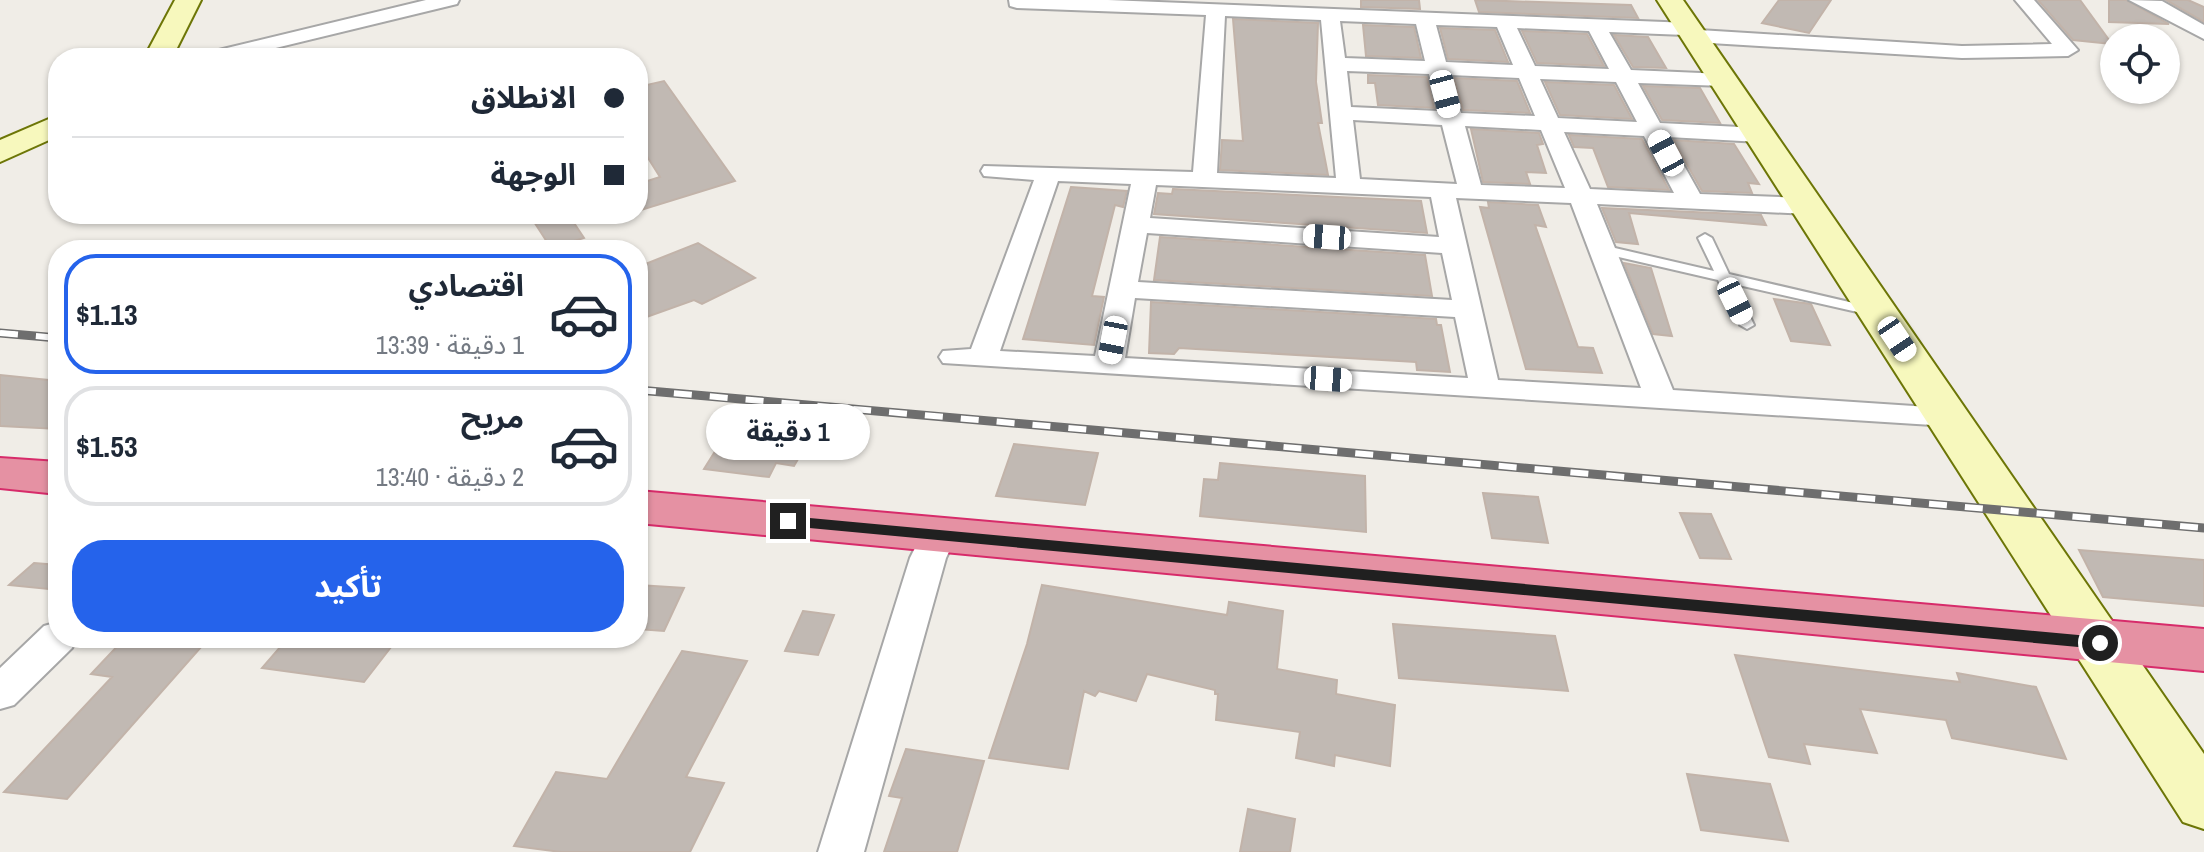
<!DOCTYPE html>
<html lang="ar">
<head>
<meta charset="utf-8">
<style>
  body { margin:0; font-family:"Archivo Narrow","Noto Sans Arabic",sans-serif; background:#f2f2f3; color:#1f2937; direction:rtl; height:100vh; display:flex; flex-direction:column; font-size:30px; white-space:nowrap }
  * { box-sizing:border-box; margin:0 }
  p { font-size:26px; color:#747a83 }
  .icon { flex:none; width:44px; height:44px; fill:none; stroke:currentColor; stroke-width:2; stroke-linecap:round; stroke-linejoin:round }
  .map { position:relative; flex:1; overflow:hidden; direction:ltr }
  .panel { position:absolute; left:48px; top:240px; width:600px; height:408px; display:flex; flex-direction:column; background:#fff; border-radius:32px; box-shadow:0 2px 6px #0004; direction:rtl }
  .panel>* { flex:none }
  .guide { position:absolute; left:48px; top:48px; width:600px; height:176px; border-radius:32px; box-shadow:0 2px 6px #0004; direction:rtl; display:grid; align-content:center; height:176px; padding:0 24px; background:#fff }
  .controls { position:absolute; left:2100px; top:24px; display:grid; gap:16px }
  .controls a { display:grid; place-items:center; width:80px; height:80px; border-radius:50%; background:#fff; box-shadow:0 2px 6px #0004; font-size:40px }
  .end { position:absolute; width:36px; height:36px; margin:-18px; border:10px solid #202020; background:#fff; box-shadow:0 0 0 4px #fff }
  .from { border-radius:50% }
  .bubble { position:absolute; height:56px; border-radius:28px; background:#fff; box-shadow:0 2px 6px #0004; font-size:26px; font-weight:700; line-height:56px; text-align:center; direction:rtl }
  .car { position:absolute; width:24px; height:48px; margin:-24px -12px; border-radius:10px; box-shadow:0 0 6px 2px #0007; background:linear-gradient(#fff 24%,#345 0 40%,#fff 0 76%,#345 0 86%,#fff 0) }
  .guide b { display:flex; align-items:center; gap:28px; height:76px; font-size:30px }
  .guide b+b { border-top:2px solid #e0e1e3 }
  .guide i { width:20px; height:20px; background:#1f2937 }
  ul { padding:14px 0 0; list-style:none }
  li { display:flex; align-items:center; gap:24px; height:120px; margin:0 16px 12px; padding:0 8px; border:4px solid #e0e1e3; border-radius:32px }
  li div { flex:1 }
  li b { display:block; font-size:30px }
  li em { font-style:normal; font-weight:700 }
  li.active { border-color:#2563eb }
  li>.icon { width:72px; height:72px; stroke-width:1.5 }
  .primary-button { display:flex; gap:16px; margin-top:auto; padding:16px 24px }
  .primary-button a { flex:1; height:92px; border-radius:32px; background:#2563eb; color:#fff; font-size:32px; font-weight:700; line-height:92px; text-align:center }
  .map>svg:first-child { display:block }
  .building { fill:#c1b9b3; stroke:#c2b3a9; stroke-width:2 }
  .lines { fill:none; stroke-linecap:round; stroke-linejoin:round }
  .lane-casing { stroke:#a7a7a7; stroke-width:4 }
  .street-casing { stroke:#a7a7a7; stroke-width:4 }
  .secondary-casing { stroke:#6d7607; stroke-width:4 }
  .highway-casing { stroke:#d72b6a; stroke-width:4 }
  .lane { fill:#fff; fill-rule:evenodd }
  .street { fill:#fff; fill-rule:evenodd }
  .secondary { fill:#f7f8bd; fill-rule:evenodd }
  .highway { fill:#e591a3; fill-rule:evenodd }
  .rail-far1-casing { stroke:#6e6e6e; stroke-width:7 }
  .rail-casing { stroke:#6e6e6e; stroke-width:9 }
  .rail-far1 { stroke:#fff; stroke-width:5; stroke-dasharray:15; stroke-linecap:butt }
  .rail { stroke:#fff; stroke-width:6; stroke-dasharray:18; stroke-linecap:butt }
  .route { fill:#202020 }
</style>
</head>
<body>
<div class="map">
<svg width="2204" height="852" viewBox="0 0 2204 852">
  <rect width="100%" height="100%" fill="#f0ede7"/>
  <!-- building -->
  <path class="building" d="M1361 0H1419L1420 9 1361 7Z
    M1475 0 1631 5 1638 18 1479 12Z
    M1779 0H1831L1809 33 1762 23Z
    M2038 0H2080L2112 44 2073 40Z
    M2109 0H2126L2169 24 2109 22Z
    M2166 0H2188L2204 7V22Z
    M1233 19 1318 23 1316 82 1322 123H1318L1328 175 1220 170 1222 140 1243 141Z
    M1363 25 1414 27 1421 58 1366 56Z
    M1440 28 1495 30 1508 62 1448 59Z
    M1522 31 1587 34 1604 66 1537 63Z
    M1614 35 1648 37 1666 68 1633 67Z
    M1368 75 1427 77 1434 108 1378 105 1375 83H1368Z
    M1454 78 1517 81 1530 113 1463 110Z
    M664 81 735 181 638 211V184L660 177 638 142V87Z
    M1545 82 1614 85 1632 119 1560 115Z
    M1643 86 1700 88 1720 123 1662 120Z
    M1471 129 1539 133 1543 144 1537 145 1546 173 1526 172 1530 184 1483 182Z
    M1569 135 1642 139 1669 190 1608 187 1593 148 1574 147Z
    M1673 140 1734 144 1759 184 1748 183 1752 193 1702 191Z
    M1071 187 1127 191 1123 207 1115 205 1092 296 1104 297 1094 345 1023 339Z
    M1173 189 1421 201 1427 233 1154 214 1158 193 1172 194Z
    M1488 202 1538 205 1546 227 1535 225 1578 347 1593 348 1602 373 1526 369 1480 207 1489 208Z
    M1602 208 1761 215 1766 225 1629 213 1638 244 1616 242Z
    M529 214H568L584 238 551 248Z
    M1160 237 1425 255 1432 296 1154 280Z
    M698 243 755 278 702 304 694 300 638 320V267Z
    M1624 263 1651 268 1672 336 1653 334Z
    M1774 299 1811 304 1830 345 1791 341Z
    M1151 302 1436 319 1437 325H1441L1450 372 1417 370 1416 362 1179 348 1174 354 1149 353Z
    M0 375 58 381V429L0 426Z
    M736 418 842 431 829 457 801 454 794 466 776 463 769 477 704 469Z
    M1014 444 1098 453 1085 505 996 496Z
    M1220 463 1365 476 1366 532 1200 516 1204 479 1218 480Z
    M1483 493 1538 497 1548 543 1492 538Z
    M1680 513 1711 514 1731 559 1700 558Z
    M2079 550 2204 560V606L2103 597Z
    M34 563 58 565V590L9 585Z
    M638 585 684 588 664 631 638 629Z
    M1042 585 1227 615 1229 602 1283 611 1277 669 1337 680 1336 694 1395 705 1390 766 1335 755 1334 766 1296 758 1300 732 1216 720 1218 694H1215V690L1147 674 1136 701 1099 691 1095 696 1084 691 1068 769 989 758 1027 644Z
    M803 611 834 615 818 655 785 651Z
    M1393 624 1555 636 1568 691 1399 678Z
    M125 638H209L67 799 4 792 112 677 91 674Z
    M288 638H398L364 682 262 668Z
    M682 651 747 661 686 777 724 783 690 852H561L514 846 556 772 607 779Z
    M1735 655 1960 682 1957 673 2036 687 2066 759 1952 738 1946 720 1860 709 1877 753 1804 744 1810 764 1769 757Z
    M906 749 984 761 957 852H884L902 798 889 796Z
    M1687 774 1770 784 1788 841 1701 830Z
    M1248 809 1295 819 1290 852H1240Z"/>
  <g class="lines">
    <!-- lane casing -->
    <g class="lane-casing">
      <path id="lane" d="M1705 234 1712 238 1729 274 1875 308 1882 312 1875 316 1734 284 1754 325 1747 329 1740 325 1718 280 1597 252 1595 249 1602 245 1714 271 1698 238Z"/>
    </g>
    <!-- street casing -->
    <g class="street-casing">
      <path id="street" d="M426 0H459L457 4 234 58H199L202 54Z
        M1009 0H1108L1690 23 1697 25 1699 30 1962 46 2052 44 2015 0H2034L2078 50 2068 56 1962 58 1694 42 1687 40 1685 35 1609 32 1631 70 1724 74 1735 80 1724 86 1638 83 1660 123 1760 128 1771 135 1760 142 1668 137 1700 194 1808 198 1821 206 1808 214 1597 204 1673 390 1959 409 1964 416 1959 423 1948 426 943 363 939 357 943 351 971 349 1034 180 984 176 981 171 984 166 1193 172 1206 15 1017 8 1010 6ZM1225 16 1321 20 1336 178 1217 173ZM1340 21 1416 24 1425 61 1345 58ZM1436 25 1497 27 1513 65 1446 62ZM1517 28 1589 31 1609 69 1535 66ZM1347 71 1429 74 1438 111 1351 107ZM1450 75 1519 78 1535 116 1461 113ZM1540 79 1616 82 1637 122 1558 118ZM1353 120 1442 125 1457 184 1360 179ZM1465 126 1541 130 1565 188 1481 185ZM1564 132 1644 136 1674 193 1590 189ZM1058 181 1131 184 1095 356 1000 351ZM1156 185 1431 197 1439 237 1150 218ZM1456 198 1571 203 1641 388 1498 380ZM1147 233 1442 253 1452 300 1138 282ZM1135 298 1455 317 1468 378 1125 358Z
        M2129 0 2162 1 2204 25V39Z
        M939 522 952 526 957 535 946 558 864 852H818L910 558 926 526Z
        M58 622V638H77L72 648 14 705 0 709V668L44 626Z"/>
    </g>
    <!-- secondary casing -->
    <g class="secondary-casing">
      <path id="secondary" d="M175 0H201L172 58H144Z
        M1657 0H1683L2204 754V829L2183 822Z
        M58 115V136L0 162V140Z"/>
    </g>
    <!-- highway casing -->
    <g class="highway-casing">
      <path id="highway" d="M0 458 58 462V494L0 488Z
        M638 491 2204 629V671L638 523Z"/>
    </g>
    <!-- lane -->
    <use href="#lane" class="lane"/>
    <!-- street -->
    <use href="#street" class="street"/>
    <!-- secondary -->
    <use href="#secondary" class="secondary"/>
    <!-- highway -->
    <use href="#highway" class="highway"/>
    <!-- rail-far1 casing -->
    <g class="rail-far1-casing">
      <path id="rail-far1" d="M0 333 16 334"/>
    </g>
    <!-- rail casing -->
    <g class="rail-casing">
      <path id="rail" d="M0 333 58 338
        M638 390 2204 528"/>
    </g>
    <!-- rail-far1 -->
    <use href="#rail-far1" class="rail-far1"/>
    <!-- rail -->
    <use href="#rail" class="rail"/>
  </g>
  <!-- route -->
  <path class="route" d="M788 516 2100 637 2108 643 2100 649 788 526 781 521Z"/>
</svg>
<div class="controls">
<a><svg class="icon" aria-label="locate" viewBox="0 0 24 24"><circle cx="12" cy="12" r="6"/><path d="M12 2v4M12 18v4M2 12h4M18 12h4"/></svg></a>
</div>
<i class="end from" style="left:2100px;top:643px"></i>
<i class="end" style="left:788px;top:521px"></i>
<div class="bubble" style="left:706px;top:404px;width:164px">1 دقيقة</div>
<i class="car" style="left:1445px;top:94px;rotate:165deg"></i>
<i class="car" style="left:1666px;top:153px;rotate:332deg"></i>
<i class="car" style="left:1327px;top:237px;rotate:274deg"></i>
<i class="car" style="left:1735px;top:301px;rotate:154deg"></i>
<i class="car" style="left:1897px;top:339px;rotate:146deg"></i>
<i class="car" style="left:1113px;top:340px;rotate:191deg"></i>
<i class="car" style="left:1328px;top:379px;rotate:94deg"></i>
<div class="guide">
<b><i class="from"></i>الانطلاق</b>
<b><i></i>الوجهة</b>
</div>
<section class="panel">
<ul>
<li class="active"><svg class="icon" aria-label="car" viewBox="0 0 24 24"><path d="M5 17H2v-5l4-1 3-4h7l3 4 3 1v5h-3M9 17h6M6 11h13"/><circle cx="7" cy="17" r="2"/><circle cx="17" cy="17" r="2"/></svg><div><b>اقتصادي</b><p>1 دقيقة · 13:39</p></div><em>$1.13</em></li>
<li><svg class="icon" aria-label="car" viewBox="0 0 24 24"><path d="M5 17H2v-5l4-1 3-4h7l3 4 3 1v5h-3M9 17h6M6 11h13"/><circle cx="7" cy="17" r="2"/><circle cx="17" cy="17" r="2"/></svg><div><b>مريح</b><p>2 دقيقة · 13:40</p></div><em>$1.53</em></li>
</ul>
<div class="primary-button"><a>تأكيد</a></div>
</section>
</div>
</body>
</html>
